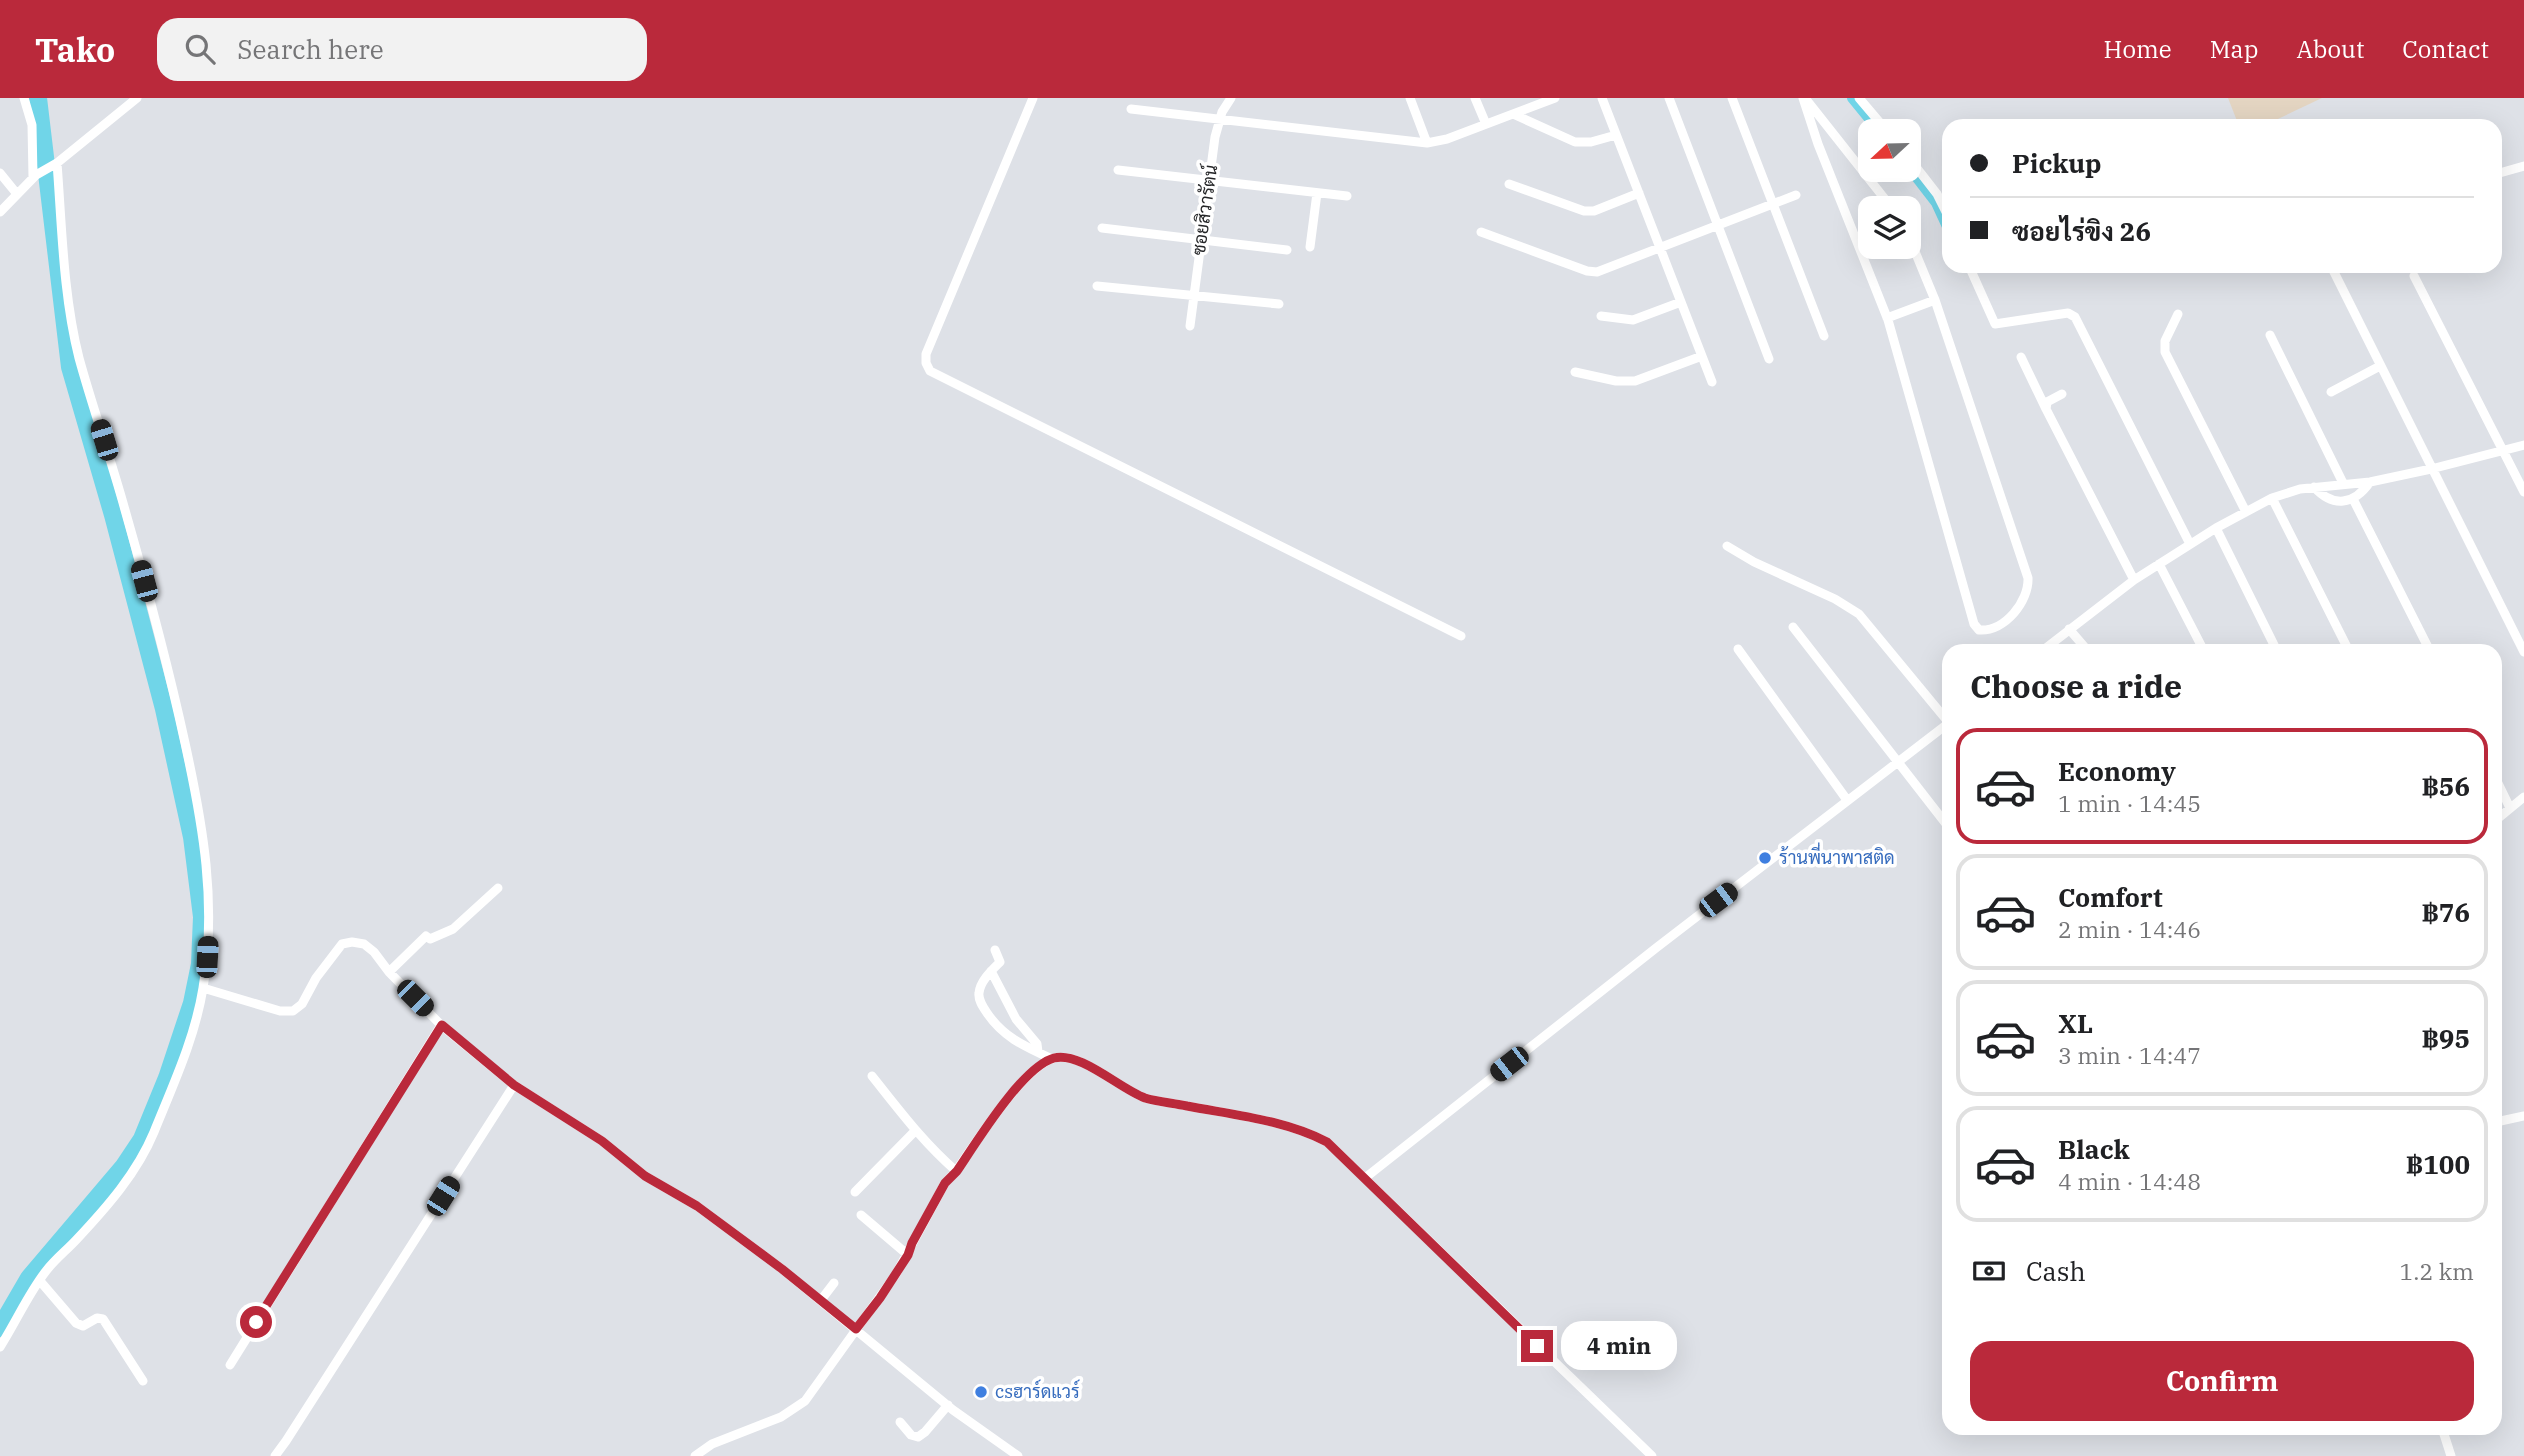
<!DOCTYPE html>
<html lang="en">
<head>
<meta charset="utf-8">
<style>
  body { margin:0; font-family:"IBM Plex Serif",Sarabun,serif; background:#f2f2f2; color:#202124; height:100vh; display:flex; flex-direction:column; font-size:26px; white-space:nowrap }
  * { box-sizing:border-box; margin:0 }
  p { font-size:23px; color:#757577 }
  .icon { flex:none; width:38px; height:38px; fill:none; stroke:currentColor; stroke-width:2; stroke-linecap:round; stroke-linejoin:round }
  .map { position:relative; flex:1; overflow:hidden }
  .drawer { position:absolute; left:1942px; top:546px; width:560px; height:791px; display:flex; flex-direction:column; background:#fff; border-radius:21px; box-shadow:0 7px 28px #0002 }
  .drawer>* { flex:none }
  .guide { position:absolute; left:1942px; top:21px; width:560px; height:154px; border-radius:21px; box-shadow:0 7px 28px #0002; display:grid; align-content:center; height:154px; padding:0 28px; background:#fff }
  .needle { width:46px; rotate:248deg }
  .buttons { position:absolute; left:1858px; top:21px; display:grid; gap:14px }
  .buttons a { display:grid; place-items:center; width:63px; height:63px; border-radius:14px; background:#fff; box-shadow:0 7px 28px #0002; font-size:35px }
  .end { position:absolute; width:32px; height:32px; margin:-16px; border:9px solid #ba293b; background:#fff; box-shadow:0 0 0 4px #fff }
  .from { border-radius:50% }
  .bubble { position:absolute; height:49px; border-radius:21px; background:#fff; box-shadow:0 7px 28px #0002; font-size:23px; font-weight:700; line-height:49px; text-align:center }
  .car { position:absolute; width:21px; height:42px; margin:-21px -10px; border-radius:9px; box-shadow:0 0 5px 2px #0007; background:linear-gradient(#222 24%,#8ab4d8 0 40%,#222 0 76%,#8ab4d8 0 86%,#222 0) }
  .guide b { display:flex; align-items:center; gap:24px; height:66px; font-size:26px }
  .guide b+b { border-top:2px solid #e0e0e0 }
  .guide i { width:18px; height:18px; background:#202124 }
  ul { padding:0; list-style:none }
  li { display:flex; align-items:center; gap:21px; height:116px; margin:0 14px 10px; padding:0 14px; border:4px solid #e0e0e0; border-radius:21px }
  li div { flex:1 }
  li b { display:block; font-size:26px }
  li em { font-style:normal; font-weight:700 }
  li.current { border-color:#ba293b }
  li>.icon { width:63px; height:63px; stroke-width:1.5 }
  h2 { padding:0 28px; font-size:32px; line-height:84px }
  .pay { display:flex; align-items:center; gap:18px; height:77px; padding:0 28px; font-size:26px }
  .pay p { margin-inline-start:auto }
  .cta { display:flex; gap:14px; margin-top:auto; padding:14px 28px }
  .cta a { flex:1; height:80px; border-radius:21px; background:#ba293b; color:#fff; font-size:28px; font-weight:700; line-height:80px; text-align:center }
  header { display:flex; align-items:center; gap:42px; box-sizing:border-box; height:98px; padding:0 35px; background:#ba293b; color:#fff }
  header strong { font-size:33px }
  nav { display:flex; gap:38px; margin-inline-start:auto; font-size:24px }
  .search { width:490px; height:63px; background:#f2f2f2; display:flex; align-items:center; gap:18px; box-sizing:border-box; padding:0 24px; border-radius:21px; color:#757577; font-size:26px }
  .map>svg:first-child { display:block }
  .medical { fill:#e4d5c2 }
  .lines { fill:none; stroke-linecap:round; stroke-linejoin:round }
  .canal { stroke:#70d5e8; stroke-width:10 }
  .river { stroke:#70d5e8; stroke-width:18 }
  .minor { stroke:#fff; stroke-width:9 }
  .route { stroke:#ba293b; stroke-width:9 }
  .shop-dot { fill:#3f7fe0; stroke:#fff; stroke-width:2.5 }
  .labels { text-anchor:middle; stroke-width:7; stroke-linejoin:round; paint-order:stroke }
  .street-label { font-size:18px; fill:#252628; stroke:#fff }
  .shop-label { font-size:18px; fill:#366cbe; stroke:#fff; text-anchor:start }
</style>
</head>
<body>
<header>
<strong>Tako</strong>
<div class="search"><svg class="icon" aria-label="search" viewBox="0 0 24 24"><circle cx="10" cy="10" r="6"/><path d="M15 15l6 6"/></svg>Search here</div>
<nav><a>Home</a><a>Map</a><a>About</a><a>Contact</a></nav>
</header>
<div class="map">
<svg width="2524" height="1358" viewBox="0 0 2524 1358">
  <rect width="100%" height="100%" fill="#dee1e7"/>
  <!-- medical -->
  <path class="medical" d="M2228 0H2322L2263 28H2239Z"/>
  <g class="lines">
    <!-- canal -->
    <path class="canal" d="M1852 0 1879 33
      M1909 70 1936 105 1948 131"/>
    <!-- river -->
    <path class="river" d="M0 1230 29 1180 124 1068 142 1041 167 980 192 905 200 866 202 819 192 739 164 611 113 417 70 269 38 0"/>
    <!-- minor -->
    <path class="minor" d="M24 0 32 27 33 79
      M1033 0 926 256V265L930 273 1461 538
      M1410 0 1427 45
      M1475 0 1486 26
      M1602 0 1712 284
      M1669 0 1769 261
      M1732 0 1824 238
      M1803 0 1818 46 1888 222 1974 526 1979 532C2005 534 2029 503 2028 480L1935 202 1909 139
      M1805 0 1892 110
      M1859 0 1887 33
      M1131 11 1427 45 1447 41 1555 0
      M1513 16 1575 44H1591L1616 37
      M1909 60 1937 96 1950 122
      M1118 72 1347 98
      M0 75 17 96
      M2496 76 2524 68
      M1509 86 1584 113H1594L1639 95
      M0 114 36 77 57 65 137 0
      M1102 130 1287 152
      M1481 134 1587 173 1597 174 1796 97
      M1310 149 1317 95
      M1969 168 1995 226 2068 215 2075 219 2190 446
      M2331 168 2524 554
      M2414 178 2524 394
      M1097 188 1279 206
      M2178 216 2165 243V254L2246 414
      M1601 218 1633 222 1681 204
      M1887 220 1935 202
      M1190 228 1215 39 1222 14 1231 0
      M2270 237 2343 385
      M2021 259 2046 311
      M1575 274 1616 283H1635L1702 258
      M2331 294 2380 268
      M2062 296 2047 304 2046 311 2134 482
      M2314 389C2333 410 2354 407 2370 384
      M2272 400 2349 553
      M2353 401 2430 553
      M2216 430 2277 553
      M1727 448 1754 464 1835 501 1859 516 1949 625
      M2159 466 2204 553
      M1793 529 1950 731
      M2069 531 2088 553
      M1738 551 1847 702
      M2042 553 2134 482 2216 430 2272 400 2300 391 2370 384 2431 371 2524 347
      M2496 681 2510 710
      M2496 722 2524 699
      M995 852 1000 864C992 872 980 883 979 895 978 902 983 909 987 915 1004 940 1026 949 1052 961
      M991 873 1016 921 1037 946 1038 954
      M389 874 426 838 430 841 453 831 498 790
      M203 890 280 913H293L302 906 316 880 342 846 352 844 364 846 374 854 389 874 441 927 514 987 602 1043 645 1078 697 1108 782 1171 953 1312 1018 1358
      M872 978C900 1013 922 1043 956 1073
      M2496 1024 2524 1018
      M1365 1080 1656 850 1950 624
      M855 1094 915 1033
      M861 1117 908 1157
      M40 1183 76 1225 83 1228 97 1220 103 1221 143 1283
      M821 1202 834 1185
      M0 1249C16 1224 28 1196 46 1173 55 1161 67 1152 77 1141 107 1109 137 1075 154 1034 173 987 195 940 203 890 217 806 203 727 185 645 168 567 147 489 125 412 111 361 93 311 79 260 63 197 62 129 57 65
      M230 1267 441 927
      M900 1324 911 1337 918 1339 925 1334 948 1307
      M2442 1330 2451 1358
      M275 1358 286 1343 514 987
      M695 1358 712 1346 781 1319 805 1303 896 1176 945 1085 956 1073C976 1045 1022 970 1054 960 1080 953 1120 991 1145 1000 1158 1004 1174 1005 1187 1008 1234 1017 1285 1022 1327 1044L1652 1358"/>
  </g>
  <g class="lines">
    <!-- route -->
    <path class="route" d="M256 1224 442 927 514 987 602 1043 645 1078 697 1108 782 1171 856 1231 880 1200 908 1157 912 1145 945 1085 957 1073C976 1045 1022 969 1054 960 1080 953 1120 991 1145 1000 1158 1004 1174 1005 1187 1008 1234 1017 1285 1022 1327 1044L1537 1248"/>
  </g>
  <!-- markers -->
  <g class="shop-dot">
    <circle cx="1765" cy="760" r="7"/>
    <circle cx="981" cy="1294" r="7"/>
  </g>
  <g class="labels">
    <!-- street labels -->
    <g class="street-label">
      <text transform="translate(1205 112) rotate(-82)" y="6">ซอยสิวารัตน์</text>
    </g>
    <!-- shop labels -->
    <g class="shop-label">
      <text x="1779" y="766">ร้านพี่นาพาสติด</text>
      <text x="995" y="1300">csฮาร์ดแวร์</text>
    </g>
  </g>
</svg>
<div class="buttons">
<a><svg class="needle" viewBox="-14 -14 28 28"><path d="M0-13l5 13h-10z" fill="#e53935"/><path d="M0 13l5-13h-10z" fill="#757577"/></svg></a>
<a><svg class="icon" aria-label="layers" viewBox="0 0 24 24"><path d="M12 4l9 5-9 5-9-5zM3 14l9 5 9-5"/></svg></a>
</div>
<i class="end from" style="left:256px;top:1224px"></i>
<i class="end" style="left:1537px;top:1248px"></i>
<div class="bubble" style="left:1561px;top:1223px;width:116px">4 min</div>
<i class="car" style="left:104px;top:342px;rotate:343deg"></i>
<i class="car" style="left:144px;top:483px;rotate:345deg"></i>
<i class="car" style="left:1718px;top:802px;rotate:53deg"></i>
<i class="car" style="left:207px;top:859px;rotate:3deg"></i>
<i class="car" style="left:415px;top:900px;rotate:135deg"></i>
<i class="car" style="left:1509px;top:966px;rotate:232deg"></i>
<i class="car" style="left:443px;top:1098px;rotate:32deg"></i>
<div class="guide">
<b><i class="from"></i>Pickup</b>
<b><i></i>ซอยไร่ขิง 26</b>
</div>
<section class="drawer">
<h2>Choose a ride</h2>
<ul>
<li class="current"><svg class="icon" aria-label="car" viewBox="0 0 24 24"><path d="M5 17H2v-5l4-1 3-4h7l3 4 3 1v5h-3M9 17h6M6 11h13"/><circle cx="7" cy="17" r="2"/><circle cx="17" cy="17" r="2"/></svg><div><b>Economy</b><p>1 min · 14:45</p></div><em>฿56</em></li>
<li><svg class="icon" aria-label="car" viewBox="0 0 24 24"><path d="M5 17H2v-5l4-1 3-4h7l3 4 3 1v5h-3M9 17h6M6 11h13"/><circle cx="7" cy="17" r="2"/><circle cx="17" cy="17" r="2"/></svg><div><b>Comfort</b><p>2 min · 14:46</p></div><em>฿76</em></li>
<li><svg class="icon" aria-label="car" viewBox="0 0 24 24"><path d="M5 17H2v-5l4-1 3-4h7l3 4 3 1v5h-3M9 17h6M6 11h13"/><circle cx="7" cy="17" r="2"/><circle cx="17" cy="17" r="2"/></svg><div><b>XL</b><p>3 min · 14:47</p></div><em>฿95</em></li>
<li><svg class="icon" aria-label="car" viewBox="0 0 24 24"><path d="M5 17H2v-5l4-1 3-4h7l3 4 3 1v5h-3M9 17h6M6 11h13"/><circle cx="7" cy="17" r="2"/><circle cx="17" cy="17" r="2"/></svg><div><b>Black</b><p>4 min · 14:48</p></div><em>฿100</em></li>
</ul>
<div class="pay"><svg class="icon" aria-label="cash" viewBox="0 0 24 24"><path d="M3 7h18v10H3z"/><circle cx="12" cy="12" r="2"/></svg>Cash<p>1.2 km</p></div>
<div class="cta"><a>Confirm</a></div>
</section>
</div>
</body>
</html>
